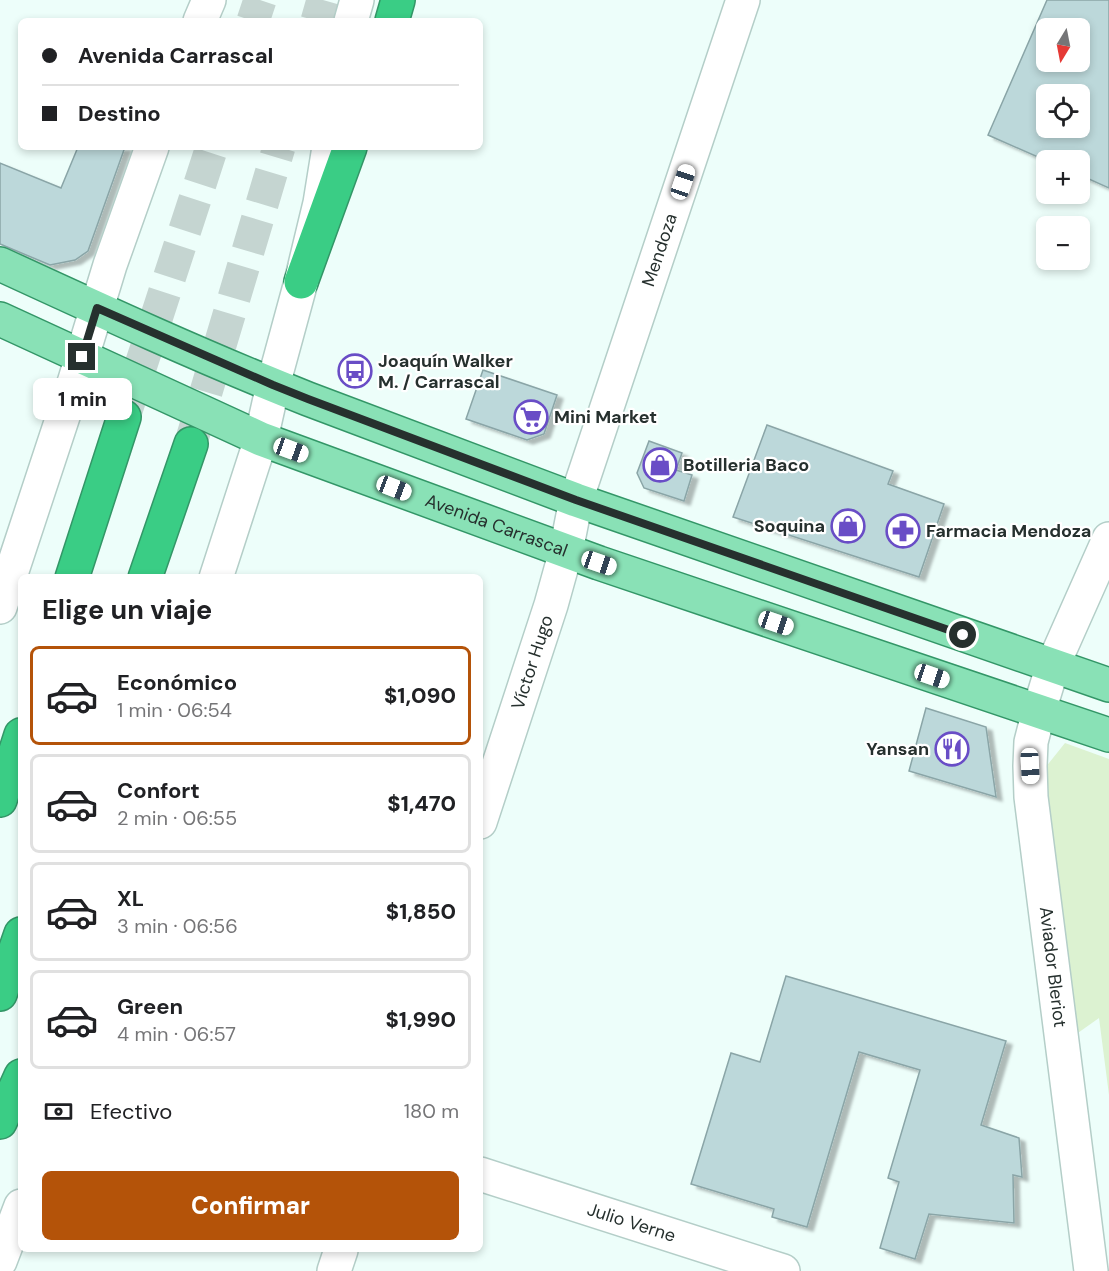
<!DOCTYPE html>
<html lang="es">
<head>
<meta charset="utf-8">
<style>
  body { margin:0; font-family:"DM Sans",sans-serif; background:#f2f2f2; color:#202124; height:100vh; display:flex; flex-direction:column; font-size:22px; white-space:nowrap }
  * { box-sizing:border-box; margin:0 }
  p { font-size:20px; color:#757577 }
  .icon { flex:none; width:33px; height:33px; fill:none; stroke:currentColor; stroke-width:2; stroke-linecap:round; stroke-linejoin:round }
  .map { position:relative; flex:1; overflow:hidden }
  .sheet { position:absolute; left:18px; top:574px; width:465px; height:678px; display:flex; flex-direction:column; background:#fff; border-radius:9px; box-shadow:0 3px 9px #0003 }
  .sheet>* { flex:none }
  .guide { position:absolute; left:18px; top:18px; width:465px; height:132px; border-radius:9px; box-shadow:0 3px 9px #0003; display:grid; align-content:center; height:132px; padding:0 24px; background:#fff }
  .needle { width:39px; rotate:190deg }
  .buttons { position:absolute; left:1036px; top:18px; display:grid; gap:12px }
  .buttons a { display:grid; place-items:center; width:54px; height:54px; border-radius:9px; background:#fff; box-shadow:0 3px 9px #0003; font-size:30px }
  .end { position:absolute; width:27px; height:27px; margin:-14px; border:8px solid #26302e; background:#fff; box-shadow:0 0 0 3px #fff }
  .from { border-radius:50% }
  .bubble { position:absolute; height:42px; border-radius:9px; background:#fff; box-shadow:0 3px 9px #0003; font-size:20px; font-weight:800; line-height:42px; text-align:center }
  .car { position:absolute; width:18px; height:36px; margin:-18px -9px; border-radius:8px; box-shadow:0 0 4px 2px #0007; background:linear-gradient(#fff 24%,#345 0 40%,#fff 0 76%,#345 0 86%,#fff 0) }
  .guide b { display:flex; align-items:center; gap:21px; height:57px; font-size:22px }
  .guide b+b { border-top:2px solid #e0e0e0 }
  .guide i { width:15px; height:15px; background:#202124 }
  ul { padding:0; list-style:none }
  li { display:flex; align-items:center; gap:18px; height:99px; margin:0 12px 9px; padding:0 12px; border:3px solid #e0e0e0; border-radius:9px }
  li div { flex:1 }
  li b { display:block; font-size:22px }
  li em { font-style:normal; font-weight:800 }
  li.current { border-color:#b45309 }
  li>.icon { width:54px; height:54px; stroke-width:1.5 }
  h2 { padding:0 24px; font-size:27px; line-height:72px }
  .pay { display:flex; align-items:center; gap:15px; height:66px; padding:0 24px; font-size:22px }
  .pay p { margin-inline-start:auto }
  .cta { display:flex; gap:12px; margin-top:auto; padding:12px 24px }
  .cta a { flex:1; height:69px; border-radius:9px; background:#b45309; color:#fff; font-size:24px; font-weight:800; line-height:69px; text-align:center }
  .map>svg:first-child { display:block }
  .park { fill:#dcf2d1 }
  .building { fill:#bcd8da; stroke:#8aa5a7; stroke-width:1.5; fill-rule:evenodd; filter:url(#shadow) }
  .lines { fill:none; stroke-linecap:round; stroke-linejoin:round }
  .motorway-tunnel { stroke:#c5d5d1; stroke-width:33; stroke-dasharray:33 16; stroke-linecap:butt }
  .minor-casing { stroke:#b4cec8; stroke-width:36 }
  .tertiary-casing { stroke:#b4cec8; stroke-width:36 }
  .secondary-casing { stroke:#b4cec8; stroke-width:36 }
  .primary-casing { stroke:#339667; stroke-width:36 }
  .motorway-casing { stroke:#339667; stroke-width:36 }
  .minor { stroke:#fff; stroke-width:33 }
  .tertiary { stroke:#fff; stroke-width:33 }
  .secondary { stroke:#fff; stroke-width:33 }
  .primary { stroke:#89e1b6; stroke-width:33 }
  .motorway { stroke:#3acd85; stroke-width:33 }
  .route { stroke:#26302e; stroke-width:8 }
  .labels { text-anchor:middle; stroke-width:4.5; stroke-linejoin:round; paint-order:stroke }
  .street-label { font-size:18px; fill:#26302e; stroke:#fff }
  .poi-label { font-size:18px; font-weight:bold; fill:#26302e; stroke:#fff; text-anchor:start }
</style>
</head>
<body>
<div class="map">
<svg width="1109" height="1271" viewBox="0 0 1109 1271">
  <defs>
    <filter id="shadow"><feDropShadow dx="6" dy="4" stdDeviation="1.5" flood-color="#0004"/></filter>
  </defs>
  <rect width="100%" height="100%" fill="#edfefa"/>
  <!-- park -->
  <path class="park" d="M1065 743 1109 759V1095L1099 1018 1075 1035 1045 768Z"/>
  <!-- building -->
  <path class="building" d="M1047 0H1109V188L1080 175V160L1047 161 988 135ZM1047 28H1080V62H1047ZM1047 94H1080V128H1047Z
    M78 147H125L88 251 75 260 50 265 0 244V163L61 188Z
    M483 370 557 395 544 434 527 440 466 419Z
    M767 425 893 471 888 484 944 504 919 577 733 517Z
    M649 441 682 453 676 470 692 475 684 501 644 488 637 473Z
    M926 708 986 727 996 797 909 771Z
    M786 976 1006 1041 981 1125 1019 1138 1022 1177 1013 1175 1014 1223 929 1214 915 1259 880 1248 899 1182 888 1178 920 1070 859 1052 807 1227 772 1217 774 1209 691 1184 731 1053 760 1062Z"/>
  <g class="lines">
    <!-- motorway-tunnel -->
    <path class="motorway-tunnel" d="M253 21 260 0
      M317 21 323 0
      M124 417 212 147
      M192 439 279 147"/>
    <!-- minor casing -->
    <g class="minor-casing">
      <g id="minor">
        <path id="s1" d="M480 1174 783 1271"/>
      </g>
    </g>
    <!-- tertiary casing -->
    <g class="tertiary-casing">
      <g id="tertiary">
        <path id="s2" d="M480 822 551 605 566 551 576 500 743 0"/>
        <path d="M334 1271 341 1250"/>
        <path d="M1091 1271 1031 797 1030 766 1031 742 1039 711 1053 665 1109 539"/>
      </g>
    </g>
    <!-- secondary casing -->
    <g class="secondary-casing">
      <path id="secondary" d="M200 21 209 0
        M351 21 357 0
        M216 578 261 439 273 385 301 282 320 203 329 147
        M0 607 74 383 110 265 152 147
        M0 1261 21 1206"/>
    </g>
    <!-- primary casing -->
    <g class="primary-casing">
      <g id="primary">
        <path d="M0 264C102 311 204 358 308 399L576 500 1109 685"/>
        <path id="s3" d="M0 319 261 439 599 563 1109 735"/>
      </g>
    </g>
    <!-- motorway casing -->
    <g class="motorway-casing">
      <path id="motorway" d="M392 21 398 0
        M301 282 350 147
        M72 578 124 417
        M145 578 191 444
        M0 800 21 735
        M0 994 21 934
        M0 1122 21 1076"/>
    </g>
    <!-- minor -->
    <use href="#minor" class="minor"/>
    <!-- tertiary -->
    <use href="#tertiary" class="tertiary"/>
    <!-- secondary -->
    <use href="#secondary" class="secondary"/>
    <!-- primary -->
    <use href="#primary" class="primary"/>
    <!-- motorway -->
    <use href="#motorway" class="motorway"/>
  </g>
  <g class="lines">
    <!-- route -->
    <path class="route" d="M82 357 97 308 273 385 308 399 576 500 963 635"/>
  </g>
  <!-- icons -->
  <defs>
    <g id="bus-ring" transform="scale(1.725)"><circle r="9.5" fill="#fff" stroke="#694dc6" stroke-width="1.5"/><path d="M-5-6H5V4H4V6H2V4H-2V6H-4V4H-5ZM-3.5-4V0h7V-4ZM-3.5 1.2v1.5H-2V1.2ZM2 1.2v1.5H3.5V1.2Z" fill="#694dc6"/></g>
    <g id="supermarket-ring" transform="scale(1.725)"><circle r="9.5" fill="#fff" stroke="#694dc6" stroke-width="1.5"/><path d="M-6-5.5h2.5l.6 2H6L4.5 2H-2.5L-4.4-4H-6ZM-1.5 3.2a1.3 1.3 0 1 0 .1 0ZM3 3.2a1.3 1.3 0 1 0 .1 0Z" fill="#694dc6"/></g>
    <g id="shop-ring" transform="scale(1.725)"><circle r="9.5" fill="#fff" stroke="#694dc6" stroke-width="1.5"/><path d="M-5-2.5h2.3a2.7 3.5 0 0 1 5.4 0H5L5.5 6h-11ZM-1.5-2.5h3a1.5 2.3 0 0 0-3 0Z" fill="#694dc6"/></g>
    <g id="pharmacy-ring" transform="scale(1.725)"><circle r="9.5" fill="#fff" stroke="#694dc6" stroke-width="1.5"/><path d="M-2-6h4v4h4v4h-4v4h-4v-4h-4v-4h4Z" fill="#694dc6"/></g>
    <g id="restaurant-ring" transform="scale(1.725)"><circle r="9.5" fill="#fff" stroke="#694dc6" stroke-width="1.5"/><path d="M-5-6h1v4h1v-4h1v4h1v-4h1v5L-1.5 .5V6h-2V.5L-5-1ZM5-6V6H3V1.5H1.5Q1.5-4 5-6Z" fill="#694dc6"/></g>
  </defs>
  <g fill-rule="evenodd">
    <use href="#bus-ring" x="355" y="371"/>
    <use href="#supermarket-ring" x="531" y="417"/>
    <use href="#shop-ring" x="660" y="465"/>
    <use href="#shop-ring" x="848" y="526"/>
    <use href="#pharmacy-ring" x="903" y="531"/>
    <use href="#restaurant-ring" x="952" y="749"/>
  </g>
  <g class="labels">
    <!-- street labels -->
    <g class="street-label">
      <text dy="6" stroke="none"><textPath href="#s2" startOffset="600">Mendoza</textPath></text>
      <text dy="6" stroke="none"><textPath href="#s3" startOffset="538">Avenida Carrascal</textPath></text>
      <text dy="6" stroke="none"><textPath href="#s2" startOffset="168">Víctor Hugo</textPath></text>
      <text transform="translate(1053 967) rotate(83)" y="6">Aviador Bleriot</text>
      <text dy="6" stroke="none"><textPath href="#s1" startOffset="159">Julio Verne</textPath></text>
    </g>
    <!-- poi labels -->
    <g class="poi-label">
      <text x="378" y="367">Joaquín Walker<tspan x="378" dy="21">M. / Carrascal</tspan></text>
      <text x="554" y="423">Mini Market</text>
      <text x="683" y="471">Botilleria Baco</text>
      <text x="825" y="532" text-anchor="end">Soquina</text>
      <text x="926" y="537">Farmacia Mendoza</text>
      <text x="929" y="755" text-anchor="end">Yansan</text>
    </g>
  </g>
</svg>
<div class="buttons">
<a><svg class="needle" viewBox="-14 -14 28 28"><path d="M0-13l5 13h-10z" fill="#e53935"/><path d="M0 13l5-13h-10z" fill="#757577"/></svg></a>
<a><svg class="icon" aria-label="locate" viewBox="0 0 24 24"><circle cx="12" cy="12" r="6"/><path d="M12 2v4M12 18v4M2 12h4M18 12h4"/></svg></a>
<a>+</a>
<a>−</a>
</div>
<i class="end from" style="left:963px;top:635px"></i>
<i class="end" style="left:82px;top:357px"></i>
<div class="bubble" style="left:33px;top:378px;width:99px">1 min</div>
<i class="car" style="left:683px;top:182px;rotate:19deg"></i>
<i class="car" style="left:291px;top:450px;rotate:110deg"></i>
<i class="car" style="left:394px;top:488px;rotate:111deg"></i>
<i class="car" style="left:599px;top:563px;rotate:109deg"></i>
<i class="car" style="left:776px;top:623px;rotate:109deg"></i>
<i class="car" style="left:932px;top:676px;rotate:109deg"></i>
<i class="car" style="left:1030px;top:766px;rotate:177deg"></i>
<div class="guide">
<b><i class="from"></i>Avenida Carrascal</b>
<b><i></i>Destino</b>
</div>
<section class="sheet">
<h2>Elige un viaje</h2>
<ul>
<li class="current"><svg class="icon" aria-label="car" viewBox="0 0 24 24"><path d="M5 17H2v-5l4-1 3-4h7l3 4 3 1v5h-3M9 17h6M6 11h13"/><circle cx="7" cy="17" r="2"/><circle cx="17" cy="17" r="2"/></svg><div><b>Económico</b><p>1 min · 06:54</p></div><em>$1,090</em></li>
<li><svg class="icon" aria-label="car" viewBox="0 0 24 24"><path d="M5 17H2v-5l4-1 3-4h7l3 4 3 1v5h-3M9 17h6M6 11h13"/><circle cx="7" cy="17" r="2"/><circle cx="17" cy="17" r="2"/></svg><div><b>Confort</b><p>2 min · 06:55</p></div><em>$1,470</em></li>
<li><svg class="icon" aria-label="car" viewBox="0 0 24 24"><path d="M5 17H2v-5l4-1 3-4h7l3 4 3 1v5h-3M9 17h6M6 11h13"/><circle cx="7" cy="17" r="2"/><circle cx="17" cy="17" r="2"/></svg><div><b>XL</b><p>3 min · 06:56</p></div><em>$1,850</em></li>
<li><svg class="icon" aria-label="car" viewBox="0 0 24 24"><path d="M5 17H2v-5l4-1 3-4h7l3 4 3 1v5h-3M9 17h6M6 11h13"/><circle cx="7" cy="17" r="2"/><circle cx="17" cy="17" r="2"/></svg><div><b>Green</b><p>4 min · 06:57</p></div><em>$1,990</em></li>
</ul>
<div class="pay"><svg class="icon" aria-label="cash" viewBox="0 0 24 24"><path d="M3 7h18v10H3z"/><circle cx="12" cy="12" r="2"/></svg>Efectivo<p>180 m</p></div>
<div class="cta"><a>Confirmar</a></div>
</section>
</div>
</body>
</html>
